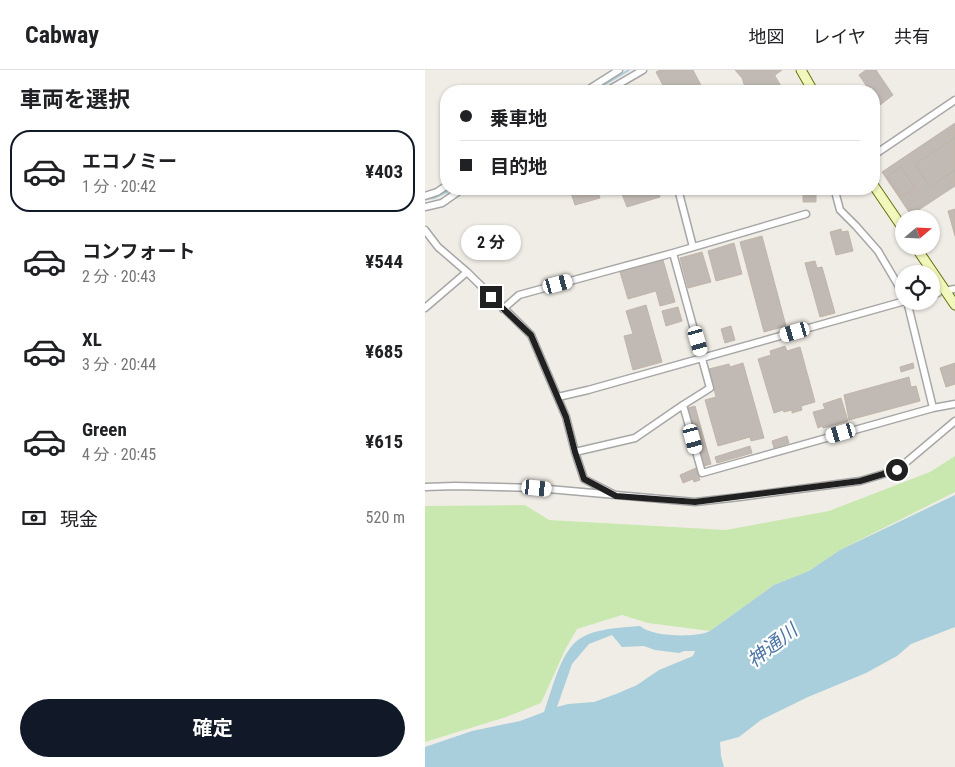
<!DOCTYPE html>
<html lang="ja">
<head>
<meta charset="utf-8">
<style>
  body { margin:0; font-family:"Roboto Condensed","Noto Sans JP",sans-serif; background:#f6f6f6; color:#202124; height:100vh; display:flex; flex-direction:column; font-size:19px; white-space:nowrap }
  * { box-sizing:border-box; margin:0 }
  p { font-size:16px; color:#757577 }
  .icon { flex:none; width:28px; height:28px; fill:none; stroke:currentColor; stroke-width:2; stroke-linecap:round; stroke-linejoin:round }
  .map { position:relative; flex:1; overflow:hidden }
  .panel { display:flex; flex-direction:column; background:#fff; width:425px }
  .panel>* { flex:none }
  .banner { position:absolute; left:15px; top:15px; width:440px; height:110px; border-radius:20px; box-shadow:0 1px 4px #0004; display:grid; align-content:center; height:110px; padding:0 20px; background:#fff }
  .needle { width:32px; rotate:71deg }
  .fabs { position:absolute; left:470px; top:140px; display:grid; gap:10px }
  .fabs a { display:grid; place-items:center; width:45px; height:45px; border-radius:50%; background:#fff; box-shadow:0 1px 4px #0004; font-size:25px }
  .end { position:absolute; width:22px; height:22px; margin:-11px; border:6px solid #202020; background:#fff; box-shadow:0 0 0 2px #fff }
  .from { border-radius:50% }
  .bubble { position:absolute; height:35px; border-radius:18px; background:#fff; box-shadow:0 1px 4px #0004; font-size:16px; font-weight:700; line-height:35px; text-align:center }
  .car { position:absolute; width:15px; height:30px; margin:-15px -8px; border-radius:6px; box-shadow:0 0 4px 1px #0007; background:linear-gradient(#fff 24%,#345 0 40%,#fff 0 76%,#345 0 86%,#fff 0) }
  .banner b { display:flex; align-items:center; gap:18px; height:48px; font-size:19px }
  .banner b+b { border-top:1px solid #e0e0e0 }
  .banner i { width:12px; height:12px; background:#202124 }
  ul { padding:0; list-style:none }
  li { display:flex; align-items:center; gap:15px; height:82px; margin:0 10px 8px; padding:0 10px; border:2px solid transparent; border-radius:20px }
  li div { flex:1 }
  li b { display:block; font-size:19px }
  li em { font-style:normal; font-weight:700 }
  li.on { border-color:#111827 }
  li>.icon { width:45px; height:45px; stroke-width:1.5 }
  h2 { padding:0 20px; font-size:22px; line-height:60px }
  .pay { display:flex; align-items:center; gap:12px; height:55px; padding:0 20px; font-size:19px }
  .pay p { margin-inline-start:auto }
  .cta { display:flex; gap:10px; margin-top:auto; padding:10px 20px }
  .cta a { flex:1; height:58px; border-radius:30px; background:#111827; color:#fff; font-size:20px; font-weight:700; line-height:58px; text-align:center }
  header { display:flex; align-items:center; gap:30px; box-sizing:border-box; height:70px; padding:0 25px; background:#fff; border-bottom:1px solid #e0e0e0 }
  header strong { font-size:24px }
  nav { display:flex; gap:28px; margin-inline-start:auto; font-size:18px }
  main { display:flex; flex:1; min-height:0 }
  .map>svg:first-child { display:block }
  .grass { fill:#c8e8af }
  .water { fill:#a9cedc; fill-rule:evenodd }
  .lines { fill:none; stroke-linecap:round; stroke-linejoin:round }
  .stream { stroke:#a9cedc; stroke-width:2 }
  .building { fill:#c1b9b3; stroke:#c1b5a9; fill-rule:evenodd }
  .street-casing { stroke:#a7a7a7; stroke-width:9 }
  .secondary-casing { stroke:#647409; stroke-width:11 }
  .street { stroke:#fff; stroke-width:6 }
  .secondary { stroke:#f2f7bd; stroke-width:9 }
  .route { stroke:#202020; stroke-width:6 }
  .labels { text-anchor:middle; stroke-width:4.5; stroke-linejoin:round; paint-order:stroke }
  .water-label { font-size:19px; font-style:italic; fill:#4c75a5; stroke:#fff }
</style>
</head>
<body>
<header>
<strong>Cabway</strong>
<nav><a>地図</a><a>レイヤ</a><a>共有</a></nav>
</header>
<main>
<section class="panel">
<h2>車両を選択</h2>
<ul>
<li class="on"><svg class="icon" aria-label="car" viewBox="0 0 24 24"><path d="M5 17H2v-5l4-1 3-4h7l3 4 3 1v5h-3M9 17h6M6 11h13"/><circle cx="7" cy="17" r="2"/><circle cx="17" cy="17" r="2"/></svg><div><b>エコノミー</b><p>1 分 · 20:42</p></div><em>¥403</em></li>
<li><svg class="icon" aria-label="car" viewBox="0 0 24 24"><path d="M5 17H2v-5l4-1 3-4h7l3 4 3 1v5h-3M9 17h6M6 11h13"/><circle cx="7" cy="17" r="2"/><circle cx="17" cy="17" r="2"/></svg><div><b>コンフォート</b><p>2 分 · 20:43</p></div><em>¥544</em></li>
<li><svg class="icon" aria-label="car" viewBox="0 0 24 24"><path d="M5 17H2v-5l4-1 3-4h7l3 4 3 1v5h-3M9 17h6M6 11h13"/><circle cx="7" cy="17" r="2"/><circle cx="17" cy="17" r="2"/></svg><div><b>XL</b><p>3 分 · 20:44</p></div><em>¥685</em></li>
<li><svg class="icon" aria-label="car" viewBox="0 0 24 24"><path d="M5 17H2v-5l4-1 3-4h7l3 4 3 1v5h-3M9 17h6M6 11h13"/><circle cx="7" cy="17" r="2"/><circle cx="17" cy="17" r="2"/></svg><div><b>Green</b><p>4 分 · 20:45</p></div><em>¥615</em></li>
</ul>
<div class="pay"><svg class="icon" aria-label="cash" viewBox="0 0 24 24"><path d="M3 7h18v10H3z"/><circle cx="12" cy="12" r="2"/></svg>現金<p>520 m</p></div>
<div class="cta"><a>確定</a></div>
</section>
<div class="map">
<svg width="530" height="697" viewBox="0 0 530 697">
  <rect width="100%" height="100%" fill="#f0ede6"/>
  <!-- grass -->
  <path class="grass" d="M530 386V422L415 480 384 501 349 515 285 561 223 553 197 545 152 559 141 578 116 633 81 647 0 672V436L100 435 124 450 301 460 404 441 505 402Z"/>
  <!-- water -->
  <path class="water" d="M530 425V557L486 574 472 586 441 603 383 627 336 650 314 667 295 672 296 686 299 697H0V677L47 661 95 651 119 642C126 623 133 593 146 577 160 558 193 558 215 556 227 567 271 568 285 561L349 515 384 501 415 480ZM187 565 197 577 219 576 230 580 254 583 259 581H270L268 586 234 600 212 615 191 624 169 632 143 634 132 637 147 594 164 574Z"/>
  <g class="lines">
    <!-- stream -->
    <path class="stream" d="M169 21 204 0
      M0 129 9 128 27 119"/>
  </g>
  <!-- building -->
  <path class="building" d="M235 0H268L279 21H241L231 2Z
    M310 0H357L350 5V6L359 21H324L320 17 317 8Z
    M441 0H451L468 25 455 35 449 26V21H445L434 5Z
    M530 53V68L490 94 505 117 530 100V116L486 145 457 102ZM476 97 490 118 476 127 462 106Z
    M530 68V100L505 117 490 94Z
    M476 97 490 118 476 127 462 106Z
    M159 119H172L175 128 150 135 146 123Z
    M195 119H251L234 123 235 127 202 137Z
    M378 122H391V132H378Z
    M530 139V166L523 141Z
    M416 159 417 162 423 161 428 181 411 185 405 162Z
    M337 166 361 256 339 262 315 172Z
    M309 173 317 204 291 211 283 181Z
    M277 182 286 212 263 218 255 188Z
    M238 190 250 232 235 236 231 221 203 229 195 202Z
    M390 191 392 198 397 197 410 243 395 247 380 193Z
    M221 235 237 292 208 300 199 266 208 264 201 241Z
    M253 237 257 251 241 256 237 241Z
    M306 256 310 270 300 273 296 259Z
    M360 276 362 281 375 277 390 332 376 336 377 340 367 343V340L359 342 358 340 349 343 333 289 346 285 345 281Z
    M318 293 339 368 326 371 325 367 293 376 280 330 291 327 284 299 304 294 305 297Z
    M488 293 489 298 476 302 475 297Z
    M530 293V314L521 317 515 298Z
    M484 307 486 317 491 316 495 331 424 350 419 325Z
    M416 328 423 351 398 358 397 356 393 358 388 342 400 339 398 334Z
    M270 336 286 394 279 396 263 338Z
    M362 366 364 373 349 378 347 371Z
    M325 376 327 383 292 393 290 387Z
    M271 398 275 410 269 412 268 409 258 413 255 405Z"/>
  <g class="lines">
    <!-- street casing -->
    <g class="street-casing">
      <path id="street" d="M161 21 194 0
        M182 21 218 0
        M449 85 530 30
        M253 119 268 177
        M411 119V125L415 140 431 156 453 181 479 225
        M0 126 12 122 21 116
        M0 137 17 133 37 119
        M0 160 13 177 42 202 106 265 141 347 150 382 159 409 190 425
        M248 183 285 318 258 335 277 403 508 338 530 334
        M524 220 530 219
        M506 225 513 223
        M482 231 508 338
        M0 238 42 202
        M78 239 94 225 248 183 381 144
        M133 327 163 320 480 231
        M150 382 210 368 258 335
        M0 417 30 416 112 418 270 432 315 427 435 411 472 400 530 351"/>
    </g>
    <!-- secondary casing -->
    <g class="secondary-casing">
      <path id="secondary" d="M376 0 388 21
        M449 116 479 160
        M490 176 530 235"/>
    </g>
    <!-- street -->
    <use href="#street" class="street"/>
    <!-- secondary -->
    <use href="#secondary" class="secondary"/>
  </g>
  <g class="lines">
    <!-- route -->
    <path class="route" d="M66 227 106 265 141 347 150 382 159 409 191 426 270 432 435 411 472 400"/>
  </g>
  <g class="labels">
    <!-- water labels -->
    <g class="water-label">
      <text transform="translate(347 575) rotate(-38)" y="7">神通川</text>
    </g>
  </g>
</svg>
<div class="fabs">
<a><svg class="needle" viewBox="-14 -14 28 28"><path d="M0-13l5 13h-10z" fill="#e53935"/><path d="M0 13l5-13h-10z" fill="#757577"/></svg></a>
<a><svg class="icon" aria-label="locate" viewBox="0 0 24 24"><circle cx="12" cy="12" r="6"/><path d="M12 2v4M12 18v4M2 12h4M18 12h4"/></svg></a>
</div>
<i class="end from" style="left:472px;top:400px"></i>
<i class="end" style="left:66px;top:227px"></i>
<div class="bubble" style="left:36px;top:155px;width:60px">2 分</div>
<i class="car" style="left:133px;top:214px;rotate:75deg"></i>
<i class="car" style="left:370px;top:262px;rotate:254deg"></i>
<i class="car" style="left:273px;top:271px;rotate:164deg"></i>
<i class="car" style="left:416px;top:363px;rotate:254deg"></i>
<i class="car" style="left:268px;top:369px;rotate:165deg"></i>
<i class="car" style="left:112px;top:418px;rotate:96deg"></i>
<div class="banner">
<b><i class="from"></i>乗車地</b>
<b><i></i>目的地</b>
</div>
</div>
</main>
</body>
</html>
